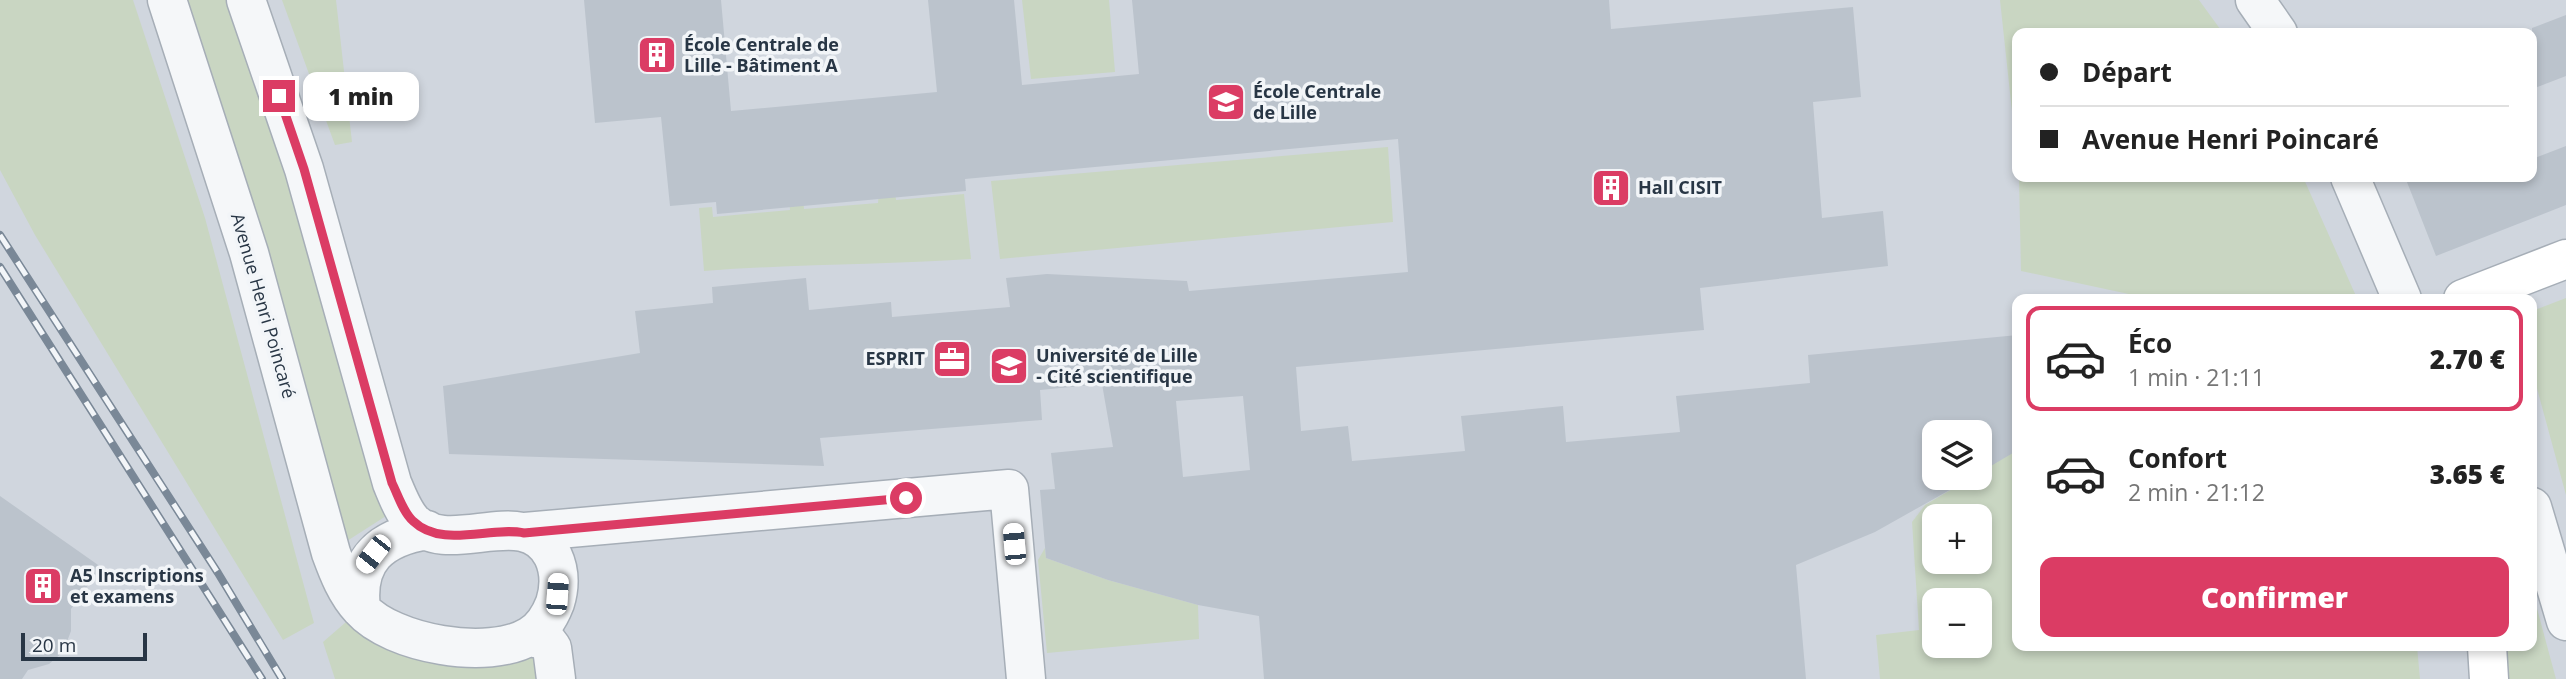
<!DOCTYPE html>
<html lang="fr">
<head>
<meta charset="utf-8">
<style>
  body { margin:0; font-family:"Open Sans",sans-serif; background:#f2f2f2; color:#222; height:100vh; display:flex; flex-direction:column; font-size:26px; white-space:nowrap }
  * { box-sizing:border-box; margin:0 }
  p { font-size:23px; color:#767676 }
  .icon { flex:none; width:38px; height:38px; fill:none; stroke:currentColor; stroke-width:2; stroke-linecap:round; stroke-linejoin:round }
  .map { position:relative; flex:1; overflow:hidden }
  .side { position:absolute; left:2012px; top:294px; width:525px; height:357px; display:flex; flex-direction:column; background:#fff; border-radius:14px; box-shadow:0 4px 10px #0003 }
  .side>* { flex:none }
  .hud { position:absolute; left:2012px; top:28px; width:525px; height:154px; border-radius:14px; box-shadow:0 4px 10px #0003; display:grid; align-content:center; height:154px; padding:0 28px; background:#fff }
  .controls { position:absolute; left:1922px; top:420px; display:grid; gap:14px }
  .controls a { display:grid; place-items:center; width:70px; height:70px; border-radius:14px; background:#fff; box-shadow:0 4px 10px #0003; font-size:35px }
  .scale { position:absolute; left:21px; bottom:18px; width:126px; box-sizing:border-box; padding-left:7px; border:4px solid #283645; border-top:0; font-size:19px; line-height:24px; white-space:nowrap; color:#283645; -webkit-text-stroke:5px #f2f5f8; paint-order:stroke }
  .end { position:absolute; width:32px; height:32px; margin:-16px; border:9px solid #db3c64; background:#fff; box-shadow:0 0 0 4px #fff }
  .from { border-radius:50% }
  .bubble { position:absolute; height:49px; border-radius:14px; background:#fff; box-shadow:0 4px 10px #0003; font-size:23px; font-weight:800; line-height:49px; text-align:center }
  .car { position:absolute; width:21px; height:42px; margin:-21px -10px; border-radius:9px; box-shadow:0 0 5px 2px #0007; background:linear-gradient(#fff 24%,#345 0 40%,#fff 0 76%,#345 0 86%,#fff 0) }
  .hud b { display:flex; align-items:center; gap:24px; height:66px; font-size:26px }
  .hud b+b { border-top:2px solid #e0e0e0 }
  .hud i { width:18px; height:18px; background:#222 }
  ul { padding:12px 0 0; list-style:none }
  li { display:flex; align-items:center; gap:21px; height:105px; margin:0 14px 10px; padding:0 14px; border:4px solid transparent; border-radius:14px }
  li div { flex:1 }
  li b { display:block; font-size:26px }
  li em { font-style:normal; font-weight:800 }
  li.selected { border-color:#db3c64 }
  li>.icon { width:63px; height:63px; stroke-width:1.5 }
  .cta { display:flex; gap:14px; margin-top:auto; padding:14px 28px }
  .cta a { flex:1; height:80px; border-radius:14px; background:#db3c64; color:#fff; font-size:28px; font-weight:800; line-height:80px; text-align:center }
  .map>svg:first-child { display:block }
  .built { fill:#d0d6de; fill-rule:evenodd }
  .green { fill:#c9d6c2; fill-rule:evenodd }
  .building { fill:#bbc3cc; fill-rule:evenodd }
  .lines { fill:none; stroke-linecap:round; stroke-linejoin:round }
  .street-casing { stroke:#a6aeb7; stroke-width:41 }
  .secondary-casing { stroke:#a6aeb7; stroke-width:41 }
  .street { stroke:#f5f7f9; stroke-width:38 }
  .secondary { stroke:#fff; stroke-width:38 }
  .rail-casing { stroke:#7a8897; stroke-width:8 }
  .rail { stroke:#f2f5f8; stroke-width:5; stroke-dasharray:16; stroke-linecap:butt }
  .route { stroke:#db3c64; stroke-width:9 }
  .labels { text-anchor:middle; stroke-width:7; stroke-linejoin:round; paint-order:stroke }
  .poi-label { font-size:18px; font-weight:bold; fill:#283645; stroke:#f2f5f8; text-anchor:start }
  .street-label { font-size:18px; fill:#283645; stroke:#f2f5f8 }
</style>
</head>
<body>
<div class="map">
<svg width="2566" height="679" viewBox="0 0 2566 679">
  <rect width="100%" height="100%" fill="#e2e7ec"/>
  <!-- built -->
  <path class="built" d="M0 0H2566V679H0ZM2018 33H2532V177H2018ZM2018 299H2532V646H2018ZM1934 432H1979V478H1934ZM1934 516H1979V562H1934ZM1934 600H1979V646H1934Z"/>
  <!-- green -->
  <path class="green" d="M0 0H133L205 218 314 623 283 640 35 235 0 170Z
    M185 0H227L300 213 386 516 347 541Z
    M282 0H336L352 142 335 145Z
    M1022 0H1109L1115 72 1031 79Z
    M2000 0H2199L2223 33H2018V167Z
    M1388 147 1393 222 1000 259 991 181Z
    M2019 177H2303L2356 296 2332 299H2152L2021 271Z
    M895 189 896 200 964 194 971 259C882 265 793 264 704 271L699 208 712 207 713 217 790 210 789 198 803 197 804 209 878 203 879 190Z
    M2566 298V495L2532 370V311Z
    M2018 445V646H2417L2420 679H1880L1876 635 1919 630 1912 522 1925 505 1971 478H1979V472ZM1934 516H1979V562H1934ZM1934 600H1979V646H1934Z
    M1045 548 1046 558 1108 580 1198 605 1199 639 1047 653 1038 560Z
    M2532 590 2556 679H2503L2500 646H2532Z
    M361 609 380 624 529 637 556 679H335L323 642Z"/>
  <!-- building -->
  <path class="building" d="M584 0H721L731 111 937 92 928 0H1014L1022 85 1139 74 1132 0H1609L1611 29 1853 7 1861 97 1813 102 1822 218 1883 211 1888 266 1700 288 1704 330 1296 367 1301 431 1348 426 1352 461 1465 451 1461 416 1563 406 1566 442 1680 432 1676 396 1810 383 1808 355 2018 335V450L1979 473V432H1934V478H1971L1875 532 1796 565 1806 679H1264L1259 616 1198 605 1108 580 1046 558 1040 490 1055 489 1051 453 1113 447 1102 384 1040 390 1042 420 820 438 824 466 449 454 443 386 640 353 635 311 713 303 712 287 806 278 809 310 891 302 892 317 1010 307 1006 278 1047 274 1187 281 1189 291 1408 272 1398 139 965 179 966 191 717 214 716 202 670 206 661 117 595 123ZM1243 396 1250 470 1183 477 1176 401Z
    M2566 15V76L2532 89V28Z
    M2566 146V205L2436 256 2405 177H2532V159Z
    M0 496 101 567 71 609V631L63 652 49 664 28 670 22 679H0Z"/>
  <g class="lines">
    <!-- street casing -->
    <g class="street-casing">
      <path id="street" d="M167 0 249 253 331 553C338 572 346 593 361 609 392 644 489 661 530 636 542 629 550 616 555 603 560 587 560 571 553 556 525 500 450 560 412 521 403 511 397 495 392 483L304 169 246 0
        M2255 0 2278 33
        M2350 177 2402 299
        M2532 507 2566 621
        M525 532 1009 489 1026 679
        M361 609C355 560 380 538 427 530
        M529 637 546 640 552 648 556 679"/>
    </g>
    <!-- secondary casing -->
    <g class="secondary-casing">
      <path id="secondary" d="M2463 299 2566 259
        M2487 646 2489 679"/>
    </g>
    <!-- street -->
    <use href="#street" class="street"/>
    <!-- secondary -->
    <use href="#secondary" class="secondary"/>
    <!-- rail casing -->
    <g class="rail-casing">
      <path id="rail" d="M0 235 218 573 282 679
        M0 267 262 679"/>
    </g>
    <!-- rail -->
    <use href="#rail" class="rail"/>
  </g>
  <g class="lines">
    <!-- route -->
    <path class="route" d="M279 96 304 169 392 483C398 495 403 512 413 521 442 549 490 526 524 533L906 498"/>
  </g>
  <!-- icons -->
  <defs>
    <g id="building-square" transform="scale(2.0125)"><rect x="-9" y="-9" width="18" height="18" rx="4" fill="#db3c64" stroke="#f2f5f8"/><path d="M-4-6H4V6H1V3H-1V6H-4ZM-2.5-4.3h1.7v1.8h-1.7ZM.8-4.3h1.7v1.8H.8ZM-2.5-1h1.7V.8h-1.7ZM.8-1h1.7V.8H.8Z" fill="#fff"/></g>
    <g id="university-square" transform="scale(2.0125)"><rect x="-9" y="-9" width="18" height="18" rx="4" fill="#db3c64" stroke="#f2f5f8"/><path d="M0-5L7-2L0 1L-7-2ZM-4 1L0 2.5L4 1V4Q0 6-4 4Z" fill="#fff"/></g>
    <g id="office-square" transform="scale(2.0125)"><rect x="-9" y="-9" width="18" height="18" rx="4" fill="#db3c64" stroke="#f2f5f8"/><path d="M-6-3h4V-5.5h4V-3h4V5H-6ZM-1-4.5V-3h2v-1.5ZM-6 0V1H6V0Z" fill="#fff"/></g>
  </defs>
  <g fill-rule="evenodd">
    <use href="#building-square" x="657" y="55"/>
    <use href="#university-square" x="1226" y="102"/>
    <use href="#building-square" x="1611" y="188"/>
    <use href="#office-square" x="952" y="359"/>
    <use href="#university-square" x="1009" y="366"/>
    <use href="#building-square" x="43" y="586"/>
  </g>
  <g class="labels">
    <!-- poi labels -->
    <g class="poi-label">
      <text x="684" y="51">École Centrale de<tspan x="684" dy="21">Lille - Bâtiment A</tspan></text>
      <text x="1253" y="98">École Centrale<tspan x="1253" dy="21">de Lille</tspan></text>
      <text x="1638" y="194">Hall CISIT</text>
      <text x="1036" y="362">Université de Lille<tspan x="1036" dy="21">‐ Cité scientifique</tspan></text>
      <text x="925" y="365" text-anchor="end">ESPRIT</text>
      <text x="70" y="582">A5 Inscriptions<tspan x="70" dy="21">et examens</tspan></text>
    </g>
    <!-- street labels -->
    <g class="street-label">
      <text transform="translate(263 306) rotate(74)" y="6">Avenue Henri Poincaré</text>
    </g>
  </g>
</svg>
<div class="controls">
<a><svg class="icon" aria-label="layers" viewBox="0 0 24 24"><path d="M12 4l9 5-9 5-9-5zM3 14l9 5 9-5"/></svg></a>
<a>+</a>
<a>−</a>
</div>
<div class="scale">20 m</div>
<i class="end from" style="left:906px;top:498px"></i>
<i class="end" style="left:279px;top:96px"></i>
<div class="bubble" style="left:303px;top:72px;width:116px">1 min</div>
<i class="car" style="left:1014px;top:544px;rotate:355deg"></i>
<i class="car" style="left:373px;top:554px;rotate:218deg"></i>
<i class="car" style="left:557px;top:594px;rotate:4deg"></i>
<div class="hud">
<b><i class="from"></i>Départ</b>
<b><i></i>Avenue Henri Poincaré</b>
</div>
<section class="side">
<ul>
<li class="selected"><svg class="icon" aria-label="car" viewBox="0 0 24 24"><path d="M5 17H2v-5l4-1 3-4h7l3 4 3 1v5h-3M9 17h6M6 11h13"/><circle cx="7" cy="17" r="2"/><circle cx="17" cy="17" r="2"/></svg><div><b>Éco</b><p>1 min · 21:11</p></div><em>2.70 €</em></li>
<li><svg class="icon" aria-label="car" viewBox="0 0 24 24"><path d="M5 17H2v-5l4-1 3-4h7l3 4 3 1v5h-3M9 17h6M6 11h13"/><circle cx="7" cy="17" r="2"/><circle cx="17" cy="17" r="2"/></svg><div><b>Confort</b><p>2 min · 21:12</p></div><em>3.65 €</em></li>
</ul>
<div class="cta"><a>Confirmer</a></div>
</section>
</div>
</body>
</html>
